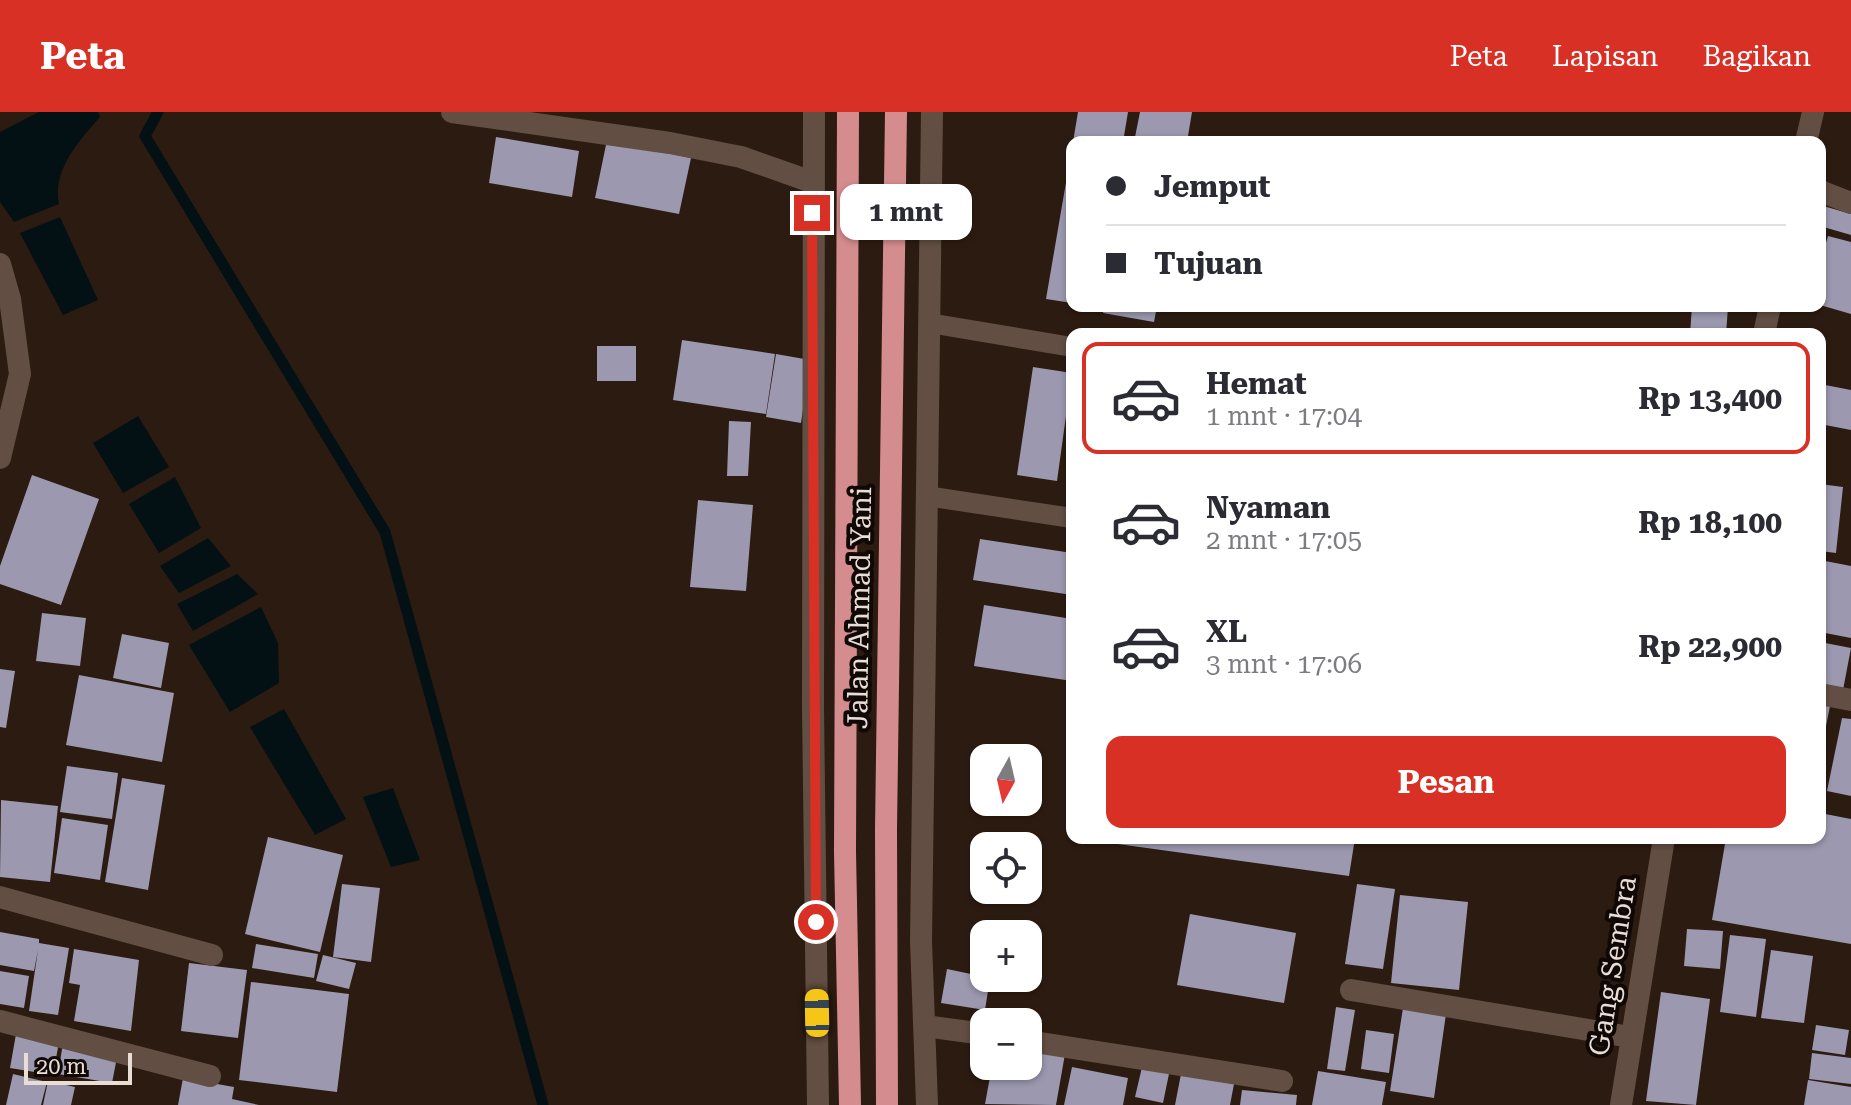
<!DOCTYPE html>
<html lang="id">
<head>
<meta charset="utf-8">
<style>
  body { margin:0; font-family:"Roboto Serif",serif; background:#f2f2f3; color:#2b2b33; height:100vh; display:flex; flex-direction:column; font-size:30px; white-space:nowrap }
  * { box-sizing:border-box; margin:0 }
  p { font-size:26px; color:#7c7c81 }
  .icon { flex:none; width:44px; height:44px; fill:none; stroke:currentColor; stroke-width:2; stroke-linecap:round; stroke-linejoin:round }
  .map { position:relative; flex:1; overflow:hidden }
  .drawer { position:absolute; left:1066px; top:216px; width:760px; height:516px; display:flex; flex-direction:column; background:#fff; border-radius:16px; box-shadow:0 2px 6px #0004 }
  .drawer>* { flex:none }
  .top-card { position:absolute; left:1066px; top:24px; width:760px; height:176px; border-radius:16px; box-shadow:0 2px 6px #0004; display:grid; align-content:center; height:176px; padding:0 40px; background:#fff }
  .needle { width:52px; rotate:188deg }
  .tools { position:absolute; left:970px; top:632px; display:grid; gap:16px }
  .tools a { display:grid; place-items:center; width:72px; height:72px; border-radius:16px; background:#fff; box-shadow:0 2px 6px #0004; font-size:40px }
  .scale { position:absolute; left:24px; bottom:20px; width:108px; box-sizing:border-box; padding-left:8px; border:4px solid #e9ddd6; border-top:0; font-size:22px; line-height:28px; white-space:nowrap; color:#e9ddd6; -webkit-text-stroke:6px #0f0804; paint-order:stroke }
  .end { position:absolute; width:36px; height:36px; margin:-18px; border:10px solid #d93025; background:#fff; box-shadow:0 0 0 4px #fff }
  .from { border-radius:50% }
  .bubble { position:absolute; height:56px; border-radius:16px; background:#fff; box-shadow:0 2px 6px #0004; font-size:26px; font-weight:700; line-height:56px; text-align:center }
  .car { position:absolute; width:24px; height:48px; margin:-24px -12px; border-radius:10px; box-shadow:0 0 6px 2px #0007; background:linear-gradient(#f5c518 24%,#345 0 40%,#f5c518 0 76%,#345 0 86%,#f5c518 0) }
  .top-card b { display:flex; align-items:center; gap:28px; height:76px; font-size:30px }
  .top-card b+b { border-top:2px solid #e1e1e2 }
  .top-card i { width:20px; height:20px; background:#2b2b33 }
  ul { padding:14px 0 0; list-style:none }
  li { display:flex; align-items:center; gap:24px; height:112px; margin:0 16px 12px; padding:0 24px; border:4px solid transparent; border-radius:16px }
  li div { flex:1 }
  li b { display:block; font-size:30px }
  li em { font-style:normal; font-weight:700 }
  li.on { border-color:#d93025 }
  li>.icon { width:72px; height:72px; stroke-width:1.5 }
  .primary-button { display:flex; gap:16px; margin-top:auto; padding:16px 40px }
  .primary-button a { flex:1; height:92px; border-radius:16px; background:#d93025; color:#fff; font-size:32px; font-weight:700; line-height:92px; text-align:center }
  header { display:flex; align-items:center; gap:48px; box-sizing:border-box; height:112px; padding:0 40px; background:#d93025; color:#fff }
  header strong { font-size:38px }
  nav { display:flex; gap:44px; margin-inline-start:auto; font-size:28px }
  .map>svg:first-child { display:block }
  .water { fill:#031114 }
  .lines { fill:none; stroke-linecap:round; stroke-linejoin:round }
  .stream { stroke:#031114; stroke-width:11 }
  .building { fill:#9b98af }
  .service { stroke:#624e42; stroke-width:20 }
  .minor { stroke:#624e42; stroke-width:22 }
  .tertiary { stroke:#624e42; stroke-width:22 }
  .trunk { stroke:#d48c8e; stroke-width:22 }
  .route { stroke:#d93025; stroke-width:10 }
  .labels { text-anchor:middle; stroke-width:8; stroke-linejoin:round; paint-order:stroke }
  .street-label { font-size:28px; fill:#e9ddd6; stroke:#0f0804 }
</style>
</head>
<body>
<header>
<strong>Peta</strong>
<nav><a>Peta</a><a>Lapisan</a><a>Bagikan</a></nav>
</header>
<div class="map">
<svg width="1851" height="993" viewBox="0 0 1851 993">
  <rect width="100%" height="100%" fill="#2c1b10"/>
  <!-- water -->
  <path class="water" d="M39 0H98L100 5C79 29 52 58 59 92L14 110 0 90V20Z
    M60 105 98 188 63 203 20 121Z
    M138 304 169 355 123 381 93 331Z
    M175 365 201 416 159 441 129 392Z
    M208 426 231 454 179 481 160 454Z
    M237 462 258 482 193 519 177 492Z
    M261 495 278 531 279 571 230 600 189 533Z
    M284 597 346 707 315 723 250 615Z
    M393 676 420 748 391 755 363 685Z"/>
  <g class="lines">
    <!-- stream -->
    <path class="stream" d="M158 0 145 24 385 420 543 993"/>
  </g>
  <!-- building -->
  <path class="building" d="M1078 0H1128L1123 30H1073Z
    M1140 0H1192L1187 30H1134Z
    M496 25 579 39 572 85 489 71Z
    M607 28 691 46 679 102 595 86Z
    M1070 47H1072V191L1046 187Z
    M1820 93 1851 102V123L1820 114Z
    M1828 124 1851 130V202L1820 193V151Z
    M1105 194H1157L1154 210 1103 201Z
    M1692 194 1728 195 1726 222H1690Z
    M682 228 775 242 766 302 673 288Z
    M597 234H636V269H597Z
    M776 242 810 248 801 311 766 305Z
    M1033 255 1072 261 1057 369 1017 363Z
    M1820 272 1851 278V318L1820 312Z
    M729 309 751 310 748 364H727Z
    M32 363 99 387 61 493 0 472V454Z
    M1820 372 1843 375 1836 441 1820 439Z
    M698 388 753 393 746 479 690 475Z
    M980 427 1072 441V483L973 468Z
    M1820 448 1851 454V526L1820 520Z
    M984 493 1072 507V569L974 554Z
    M42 501 86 506 80 554 36 549Z
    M122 522 169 531 161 576 113 566Z
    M1820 530 1851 536 1843 578 1820 574Z
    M0 557 15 559 6 616 0 615Z
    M79 563 174 581 162 650 66 633Z
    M1820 587 1831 589 1821 639H1820Z
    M1842 606 1851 607V684L1827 679Z
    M67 654 118 661 112 707 60 700Z
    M122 666 165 673 148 778 105 770Z
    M1 688 58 694 50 770 0 765Z
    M1820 701 1851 707V832L1712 808 1726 726H1820Z
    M62 706 108 713 100 768 54 761Z
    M268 725 343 743 320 840 245 822Z
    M1096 726H1355L1349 764 1096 729Z
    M342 772 380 776 371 850 333 845Z
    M1357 772 1395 777 1383 857 1345 852Z
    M1400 783 1468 790 1459 878 1391 871Z
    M1190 802 1296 821 1284 891 1177 873Z
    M1687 817 1723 819 1720 857 1684 854Z
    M0 820 39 827V831L69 836 58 903 29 899 38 838 34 859 0 853Z
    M1730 823 1766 827 1756 905 1720 900Z
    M256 832 318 842 314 866 252 856Z
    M74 837 139 848 131 919 74 909 80 873 69 871Z
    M1771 838 1813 844 1804 911 1761 906Z
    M323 843 356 851 349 877 316 869Z
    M189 851 247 858 238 926 181 919Z
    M947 857 990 866 985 898 941 891Z
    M0 859 29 864 24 896 0 892Z
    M251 870 349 882 337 980 239 968Z
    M1661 880 1710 887 1696 993 1646 989Z
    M1336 895 1355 898 1345 959 1327 957Z
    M1403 896 1446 902 1434 986 1390 979Z
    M1816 913 1849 918 1845 943 1812 938Z
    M1366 918 1394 922 1389 961 1361 957Z
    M16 922 59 930 53 963 10 956Z
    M63 931 118 940 112 971 58 962Z
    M1028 935 1065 942 1056 993 985 992 992 954H1028Z
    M1812 941 1851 946V972L1809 967Z
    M1143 951 1170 957 1163 991 1135 985Z
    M1072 955 1128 966 1123 993H1064Z
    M1318 959 1386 970 1382 993H1312Z
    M13 962 47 970 41 993H6Z
    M1181 962 1234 972 1230 993H1175Z
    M183 966 234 975 232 987 259 993H178Z
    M1808 968 1851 975V993H1804Z
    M48 969 75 975 71 993H43Z
    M1242 978 1297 983 1296 993H1240Z"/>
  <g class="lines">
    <!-- service -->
    <path class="service" d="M929 211 1072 235
      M926 384 1072 406"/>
    <!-- minor -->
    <path class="minor" d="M452 0 670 31 741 45 812 70
      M1806 30 1813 0
      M1820 79 1851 91
      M0 152 10 187 20 262 0 346
      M1764 222 1770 194
      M1820 582 1851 588
      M0 785 212 843
      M1351 878 1630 925
      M0 909 210 964
      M925 914 984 922
      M1028 929 1282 969
      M1621 993 1664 726"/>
    <!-- tertiary -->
    <path class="tertiary" d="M814 0 813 596 818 993
      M927 993 921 829 932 0"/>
    <!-- trunk -->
    <path class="trunk" d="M848 0 845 740 850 993
      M887 993 886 717 896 0"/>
  </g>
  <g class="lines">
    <!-- route -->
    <path class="route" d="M812 101 816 810"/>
  </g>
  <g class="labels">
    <!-- street labels -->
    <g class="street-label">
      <text transform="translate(859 496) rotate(-89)" y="10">Jalan Ahmad Yani</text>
      <text transform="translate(1612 854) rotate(-81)" y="10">Gang Sembra</text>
    </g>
  </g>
</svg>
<div class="tools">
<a><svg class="needle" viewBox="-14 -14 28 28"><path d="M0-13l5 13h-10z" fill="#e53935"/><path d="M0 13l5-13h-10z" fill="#7c7c81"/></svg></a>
<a><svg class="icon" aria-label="locate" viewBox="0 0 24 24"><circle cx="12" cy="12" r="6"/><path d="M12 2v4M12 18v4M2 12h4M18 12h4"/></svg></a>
<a>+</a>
<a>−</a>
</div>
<div class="scale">20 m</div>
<i class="end from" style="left:816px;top:810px"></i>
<i class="end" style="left:812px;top:101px"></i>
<div class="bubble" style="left:840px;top:72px;width:132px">1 mnt</div>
<i class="car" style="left:817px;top:901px;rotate:359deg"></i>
<div class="top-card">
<b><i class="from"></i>Jemput</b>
<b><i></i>Tujuan</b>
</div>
<section class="drawer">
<ul>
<li class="on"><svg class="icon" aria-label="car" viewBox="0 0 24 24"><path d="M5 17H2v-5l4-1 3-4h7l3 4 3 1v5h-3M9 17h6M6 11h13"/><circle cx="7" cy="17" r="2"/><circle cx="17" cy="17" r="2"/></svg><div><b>Hemat</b><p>1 mnt · 17:04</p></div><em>Rp 13,400</em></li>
<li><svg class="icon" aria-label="car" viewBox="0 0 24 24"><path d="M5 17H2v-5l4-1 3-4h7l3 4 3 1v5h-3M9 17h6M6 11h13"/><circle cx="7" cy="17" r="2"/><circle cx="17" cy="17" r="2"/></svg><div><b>Nyaman</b><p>2 mnt · 17:05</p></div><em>Rp 18,100</em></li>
<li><svg class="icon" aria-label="car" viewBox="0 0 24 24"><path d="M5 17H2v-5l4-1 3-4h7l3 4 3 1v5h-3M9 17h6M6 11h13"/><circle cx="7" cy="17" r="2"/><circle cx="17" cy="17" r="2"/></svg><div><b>XL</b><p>3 mnt · 17:06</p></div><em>Rp 22,900</em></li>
</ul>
<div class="primary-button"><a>Pesan</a></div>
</section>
</div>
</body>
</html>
